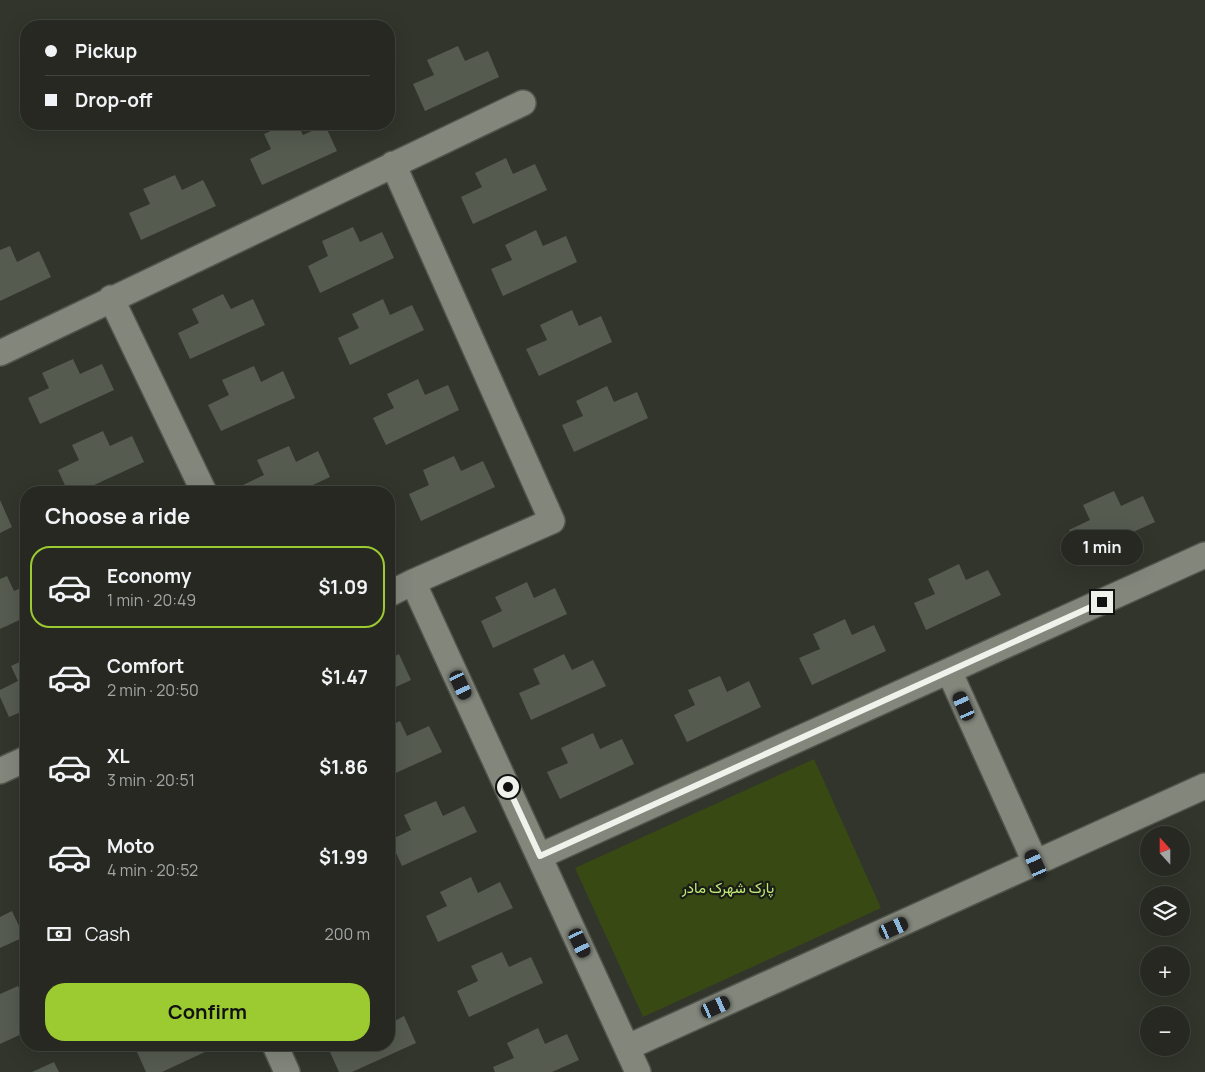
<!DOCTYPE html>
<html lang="en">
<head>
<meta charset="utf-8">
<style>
  body { margin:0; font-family:Manrope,Vazirmatn,sans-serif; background:#32342e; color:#f1f3f6; height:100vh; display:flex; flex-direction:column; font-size:19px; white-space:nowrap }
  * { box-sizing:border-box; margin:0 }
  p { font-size:16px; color:#a4a6a5 }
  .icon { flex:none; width:28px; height:28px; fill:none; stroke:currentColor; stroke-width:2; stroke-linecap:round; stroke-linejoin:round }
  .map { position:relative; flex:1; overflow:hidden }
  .sheet { position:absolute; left:20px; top:486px; width:375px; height:565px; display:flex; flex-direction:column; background:#262821; border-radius:20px; box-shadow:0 5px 20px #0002,0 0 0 1px #42443f }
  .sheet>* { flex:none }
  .banner { position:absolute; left:20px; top:20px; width:375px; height:110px; border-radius:20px; box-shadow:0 5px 20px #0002,0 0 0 1px #42443f; display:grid; align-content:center; height:110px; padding:0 25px; background:#262821 }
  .needle { width:32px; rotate:339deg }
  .controls { position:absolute; left:1140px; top:826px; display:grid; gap:10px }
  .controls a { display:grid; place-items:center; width:50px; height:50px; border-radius:50%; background:#262821; box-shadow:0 5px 20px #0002,0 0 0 1px #42443f; font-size:25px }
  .end { position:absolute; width:22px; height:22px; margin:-11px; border:6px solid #eff1eb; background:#111; box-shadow:0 0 0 2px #111 }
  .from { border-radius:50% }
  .bubble { position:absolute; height:35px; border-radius:18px; background:#262821; box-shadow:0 5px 20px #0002,0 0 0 1px #42443f; font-size:16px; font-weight:700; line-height:35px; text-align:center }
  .car { position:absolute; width:15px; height:30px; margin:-15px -8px; border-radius:6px; box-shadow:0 0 4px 1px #0007; background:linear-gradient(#222 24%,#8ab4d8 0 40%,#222 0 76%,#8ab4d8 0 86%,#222 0) }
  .banner b { display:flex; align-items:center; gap:18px; height:48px; font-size:19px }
  .banner b+b { border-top:1px solid #42443f }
  .banner i { width:12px; height:12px; background:#f1f3f6 }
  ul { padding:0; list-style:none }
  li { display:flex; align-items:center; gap:15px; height:82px; margin:0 10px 8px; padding:0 15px; border:2px solid transparent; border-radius:20px }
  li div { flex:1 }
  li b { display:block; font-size:19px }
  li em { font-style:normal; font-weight:700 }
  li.current { border-color:#9cca31 }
  li>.icon { width:45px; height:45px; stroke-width:1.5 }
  h2 { padding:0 25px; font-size:22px; line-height:60px }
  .pay { display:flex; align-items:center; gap:12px; height:55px; padding:0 25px; font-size:19px }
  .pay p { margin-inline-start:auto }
  .cta { display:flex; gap:10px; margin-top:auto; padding:10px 25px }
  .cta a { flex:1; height:58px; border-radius:20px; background:#9cca31; color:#111; font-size:20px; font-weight:700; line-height:58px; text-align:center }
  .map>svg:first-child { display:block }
  .green { fill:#384913 }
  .building { fill:#565b50 }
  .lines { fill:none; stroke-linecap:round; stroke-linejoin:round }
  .minor-casing { stroke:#51544c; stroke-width:28 }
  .minor { stroke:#82867b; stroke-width:25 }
  .route { stroke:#eff1eb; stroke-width:6 }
  .labels { text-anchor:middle; stroke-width:4.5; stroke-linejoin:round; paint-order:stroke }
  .park-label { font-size:15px; fill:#c1eb75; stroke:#1a1c18 }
</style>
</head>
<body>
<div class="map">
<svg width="1205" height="1072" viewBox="0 0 1205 1072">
  <rect width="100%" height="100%" fill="#32352c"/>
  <!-- green -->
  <path class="green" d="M814 759 881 908 643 1017 575 868Z"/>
  <!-- building -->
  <path class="building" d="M458 46 465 61 488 51 499 77 425 111 413 84 434 75 427 60Z
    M287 124H297L303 135 325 125 337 151 262 185 250 159 271 149 264 134Z
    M506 158 513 174 535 164 547 190 473 224 461 197 482 187 475 173Z
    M175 175 182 190 203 180 216 206 141 240 129 213 150 204 143 189Z
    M353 227 360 242 382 232 394 258 320 293 308 266 328 256 322 241Z
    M536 230 543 246 566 236 577 262 503 296 491 269 512 260 505 245Z
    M10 246 17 262 39 251 51 277 0 301V250Z
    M223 294 231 309 253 299 265 325 190 359 178 333 199 323 192 309Z
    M383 299 390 315 412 305 424 330 350 365 338 338 359 328 352 314Z
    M572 310 579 326 601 316 612 342 539 376 526 349 547 340 540 325Z
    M73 359 80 374 102 364 114 390 40 424 28 398 49 388 42 373Z
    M254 366 261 382 283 371 295 398 221 431 208 405 229 395 222 380Z
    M418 379 425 395 448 385 459 410 386 445 373 418 394 408 387 394Z
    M607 386 614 402 637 392 648 418 574 452 562 425 583 416 576 401Z
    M103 431 110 446 132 436 144 462 79 492H68L58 470 79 460 72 445Z
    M289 446 296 462 318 451 330 477 298 492H247L243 485 264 475 257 460Z
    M454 456 461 471 483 461 495 487 421 521 409 494 429 485 423 470Z
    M1114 491 1121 506 1143 496 1155 522 1081 556 1069 530 1090 520 1083 505Z
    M0 500 12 527 0 533Z
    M959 564 966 580 988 570 1001 595 926 630 914 603 935 594 928 579Z
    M7 576 14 591 26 586V617L0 629V579Z
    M527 582 534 598 555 588 567 614 493 648 481 621 502 611 495 597Z
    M845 619 852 635 874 625 886 651 812 685 799 658 820 649 813 634Z
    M399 654 411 680 389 690V659Z
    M564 654 572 670 593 660 606 686 531 720 519 693 540 684 533 669Z
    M26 659V710L9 717 0 697V690L18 681 11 666Z
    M720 676 727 692 749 681 761 707 687 742 674 715 695 705 688 690Z
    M400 721 407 736 429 726 442 752 389 776V726Z
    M593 733 600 749 622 739 634 764 560 799 547 772 568 763 561 748Z
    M436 801 443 816 464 806 477 832 402 866 390 840 411 830 404 815Z
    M471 877 478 893 500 882 513 908 438 942 426 916 447 906 440 892Z
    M12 911 24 937 0 948V917Z
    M502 952 509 967 531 957 543 983 469 1017 457 991 478 981 471 966Z
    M18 986 26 1001V1032L0 1044V994Z
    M404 1016 416 1043 352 1072H339L329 1050 341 1045H389V1024Z
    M538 1028 545 1044 567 1034 579 1060 552 1072H495L493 1067 514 1058 507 1043Z
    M151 1045H220L162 1072H146L137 1052Z
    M54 1062 59 1072H32Z"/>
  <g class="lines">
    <!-- minor casing -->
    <g class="minor-casing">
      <path id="minor" d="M393 164 552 521 413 582
        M111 298 204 492
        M0 353 523 103
        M389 594 413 582 638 1072
        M949 671 1036 864
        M0 771 26 759
        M540 856 1205 555
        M275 1045 287 1072
        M628 1047 1205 786"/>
    </g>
    <!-- minor -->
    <use href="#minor" class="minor"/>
  </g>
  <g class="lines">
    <!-- route -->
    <path class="route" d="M508 787 540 856 1102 602"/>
  </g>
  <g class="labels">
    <!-- park labels -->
    <g class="park-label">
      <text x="728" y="893">پارک شهرک مادر</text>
    </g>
  </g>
</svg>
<div class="controls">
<a><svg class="needle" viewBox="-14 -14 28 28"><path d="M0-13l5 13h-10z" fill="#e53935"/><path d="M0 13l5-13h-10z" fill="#a4a6a5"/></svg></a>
<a><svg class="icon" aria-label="layers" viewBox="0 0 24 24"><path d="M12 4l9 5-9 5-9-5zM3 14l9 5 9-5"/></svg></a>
<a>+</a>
<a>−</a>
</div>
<i class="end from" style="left:508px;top:787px"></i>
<i class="end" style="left:1102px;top:602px"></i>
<div class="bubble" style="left:1061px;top:530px;width:82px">1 min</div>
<i class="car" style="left:461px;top:685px;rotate:155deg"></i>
<i class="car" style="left:964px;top:706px;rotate:336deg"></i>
<i class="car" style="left:1036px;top:864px;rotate:336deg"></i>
<i class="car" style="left:894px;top:928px;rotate:66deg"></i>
<i class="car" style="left:580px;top:943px;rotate:155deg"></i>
<i class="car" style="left:716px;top:1007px;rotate:66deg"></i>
<div class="banner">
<b><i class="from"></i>Pickup</b>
<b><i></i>Drop-off</b>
</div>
<section class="sheet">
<h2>Choose a ride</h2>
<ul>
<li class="current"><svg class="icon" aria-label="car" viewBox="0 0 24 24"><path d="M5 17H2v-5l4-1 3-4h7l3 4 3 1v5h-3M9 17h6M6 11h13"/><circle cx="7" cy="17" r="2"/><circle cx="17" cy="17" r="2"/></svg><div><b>Economy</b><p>1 min · 20:49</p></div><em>$1.09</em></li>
<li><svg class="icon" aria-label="car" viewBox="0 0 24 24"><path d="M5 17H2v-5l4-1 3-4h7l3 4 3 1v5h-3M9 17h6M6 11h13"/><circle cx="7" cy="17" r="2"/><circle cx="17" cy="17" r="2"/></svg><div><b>Comfort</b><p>2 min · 20:50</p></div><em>$1.47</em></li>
<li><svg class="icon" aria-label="car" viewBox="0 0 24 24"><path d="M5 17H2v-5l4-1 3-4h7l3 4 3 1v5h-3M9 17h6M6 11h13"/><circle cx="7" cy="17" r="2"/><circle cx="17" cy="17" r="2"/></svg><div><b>XL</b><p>3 min · 20:51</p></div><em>$1.86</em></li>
<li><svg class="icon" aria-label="car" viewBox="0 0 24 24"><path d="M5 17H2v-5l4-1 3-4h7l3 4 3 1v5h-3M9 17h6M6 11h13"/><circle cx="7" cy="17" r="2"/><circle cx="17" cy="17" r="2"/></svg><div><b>Moto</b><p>4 min · 20:52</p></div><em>$1.99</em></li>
</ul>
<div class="pay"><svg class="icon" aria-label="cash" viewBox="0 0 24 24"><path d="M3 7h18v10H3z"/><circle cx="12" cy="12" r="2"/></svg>Cash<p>200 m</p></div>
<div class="cta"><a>Confirm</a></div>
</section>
</div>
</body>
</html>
